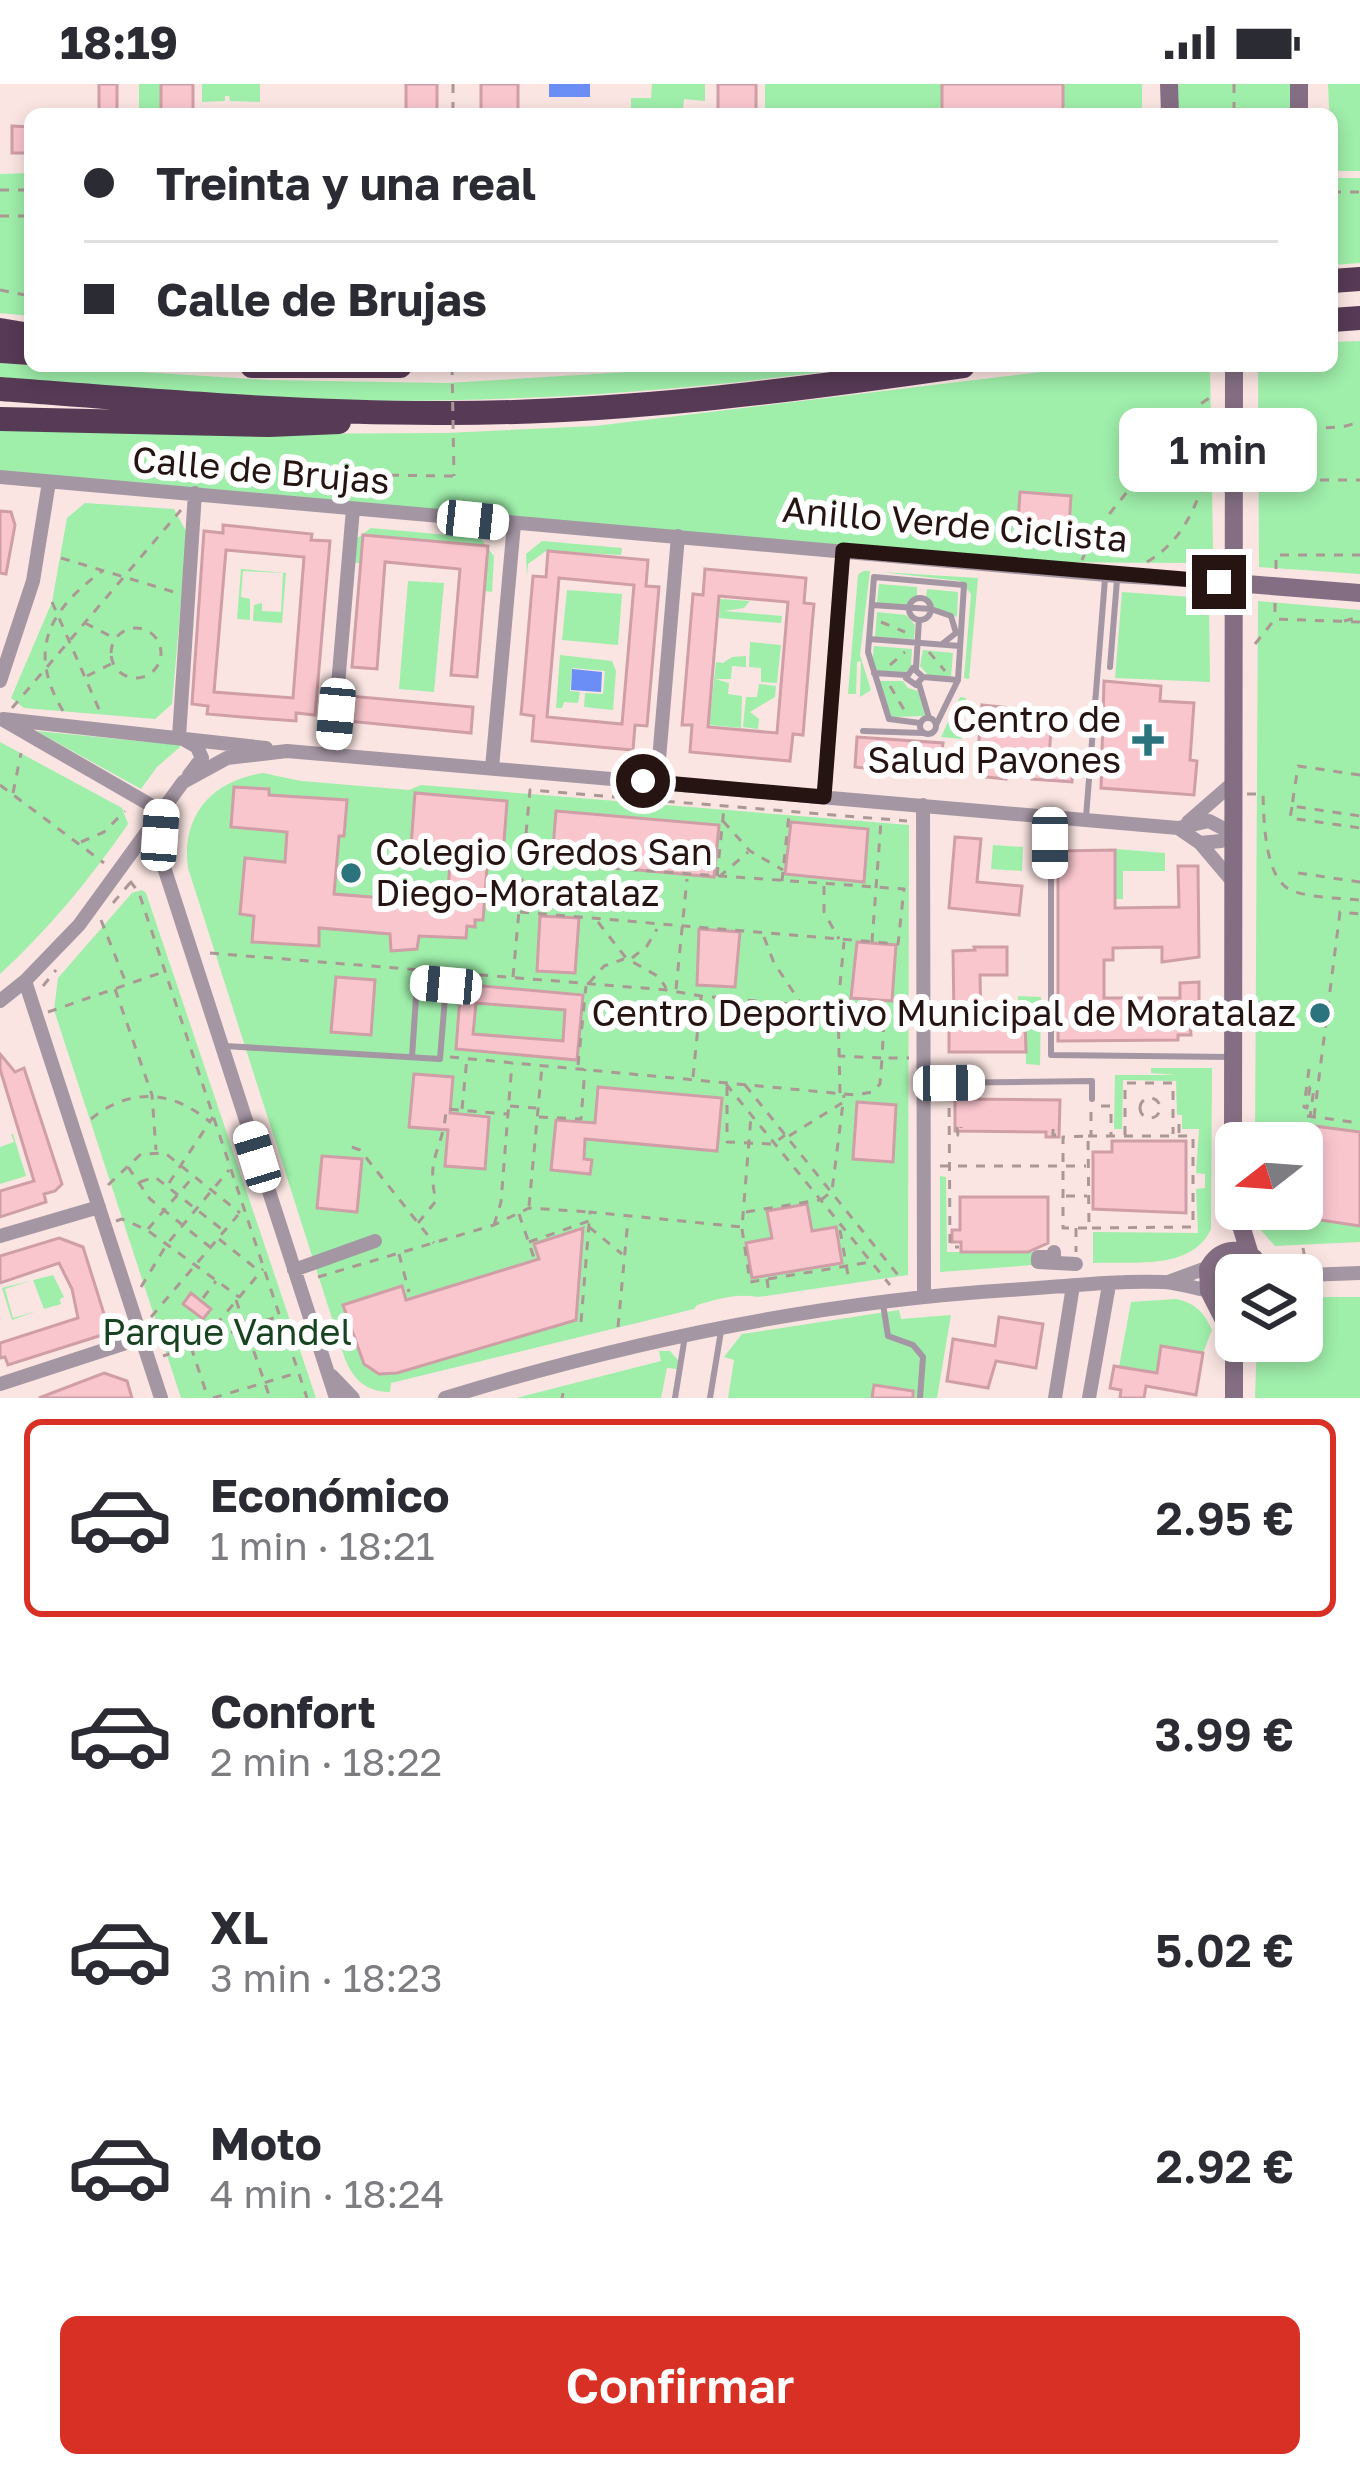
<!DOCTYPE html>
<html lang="es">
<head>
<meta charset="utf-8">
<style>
  body { margin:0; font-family:"Golos Text",sans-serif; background:#f7f7f7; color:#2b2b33; height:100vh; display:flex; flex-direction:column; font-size:45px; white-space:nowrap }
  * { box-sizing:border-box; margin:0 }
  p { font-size:39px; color:#7c7c81 }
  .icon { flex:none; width:66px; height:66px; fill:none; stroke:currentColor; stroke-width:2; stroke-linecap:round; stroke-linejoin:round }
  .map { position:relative; height:1314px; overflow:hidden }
  .side { display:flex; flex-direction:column; background:#fff; flex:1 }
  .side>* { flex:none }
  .banner { position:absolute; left:24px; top:24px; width:1314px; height:264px; border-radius:18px; box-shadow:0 6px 18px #0003; display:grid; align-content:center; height:264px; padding:0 60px; background:#fff }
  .needle { width:78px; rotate:253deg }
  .fabs { position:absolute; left:1215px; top:1038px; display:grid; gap:24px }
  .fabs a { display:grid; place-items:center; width:108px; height:108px; border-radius:18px; background:#fff; box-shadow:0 6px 18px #0003; font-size:60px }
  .end { position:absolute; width:54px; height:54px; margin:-27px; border:15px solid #261412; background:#fff; box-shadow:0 0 0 6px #fff }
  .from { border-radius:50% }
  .bubble { position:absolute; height:84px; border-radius:18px; background:#fff; box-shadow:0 6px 18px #0003; font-size:39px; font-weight:600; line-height:84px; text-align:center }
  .car { position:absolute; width:36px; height:72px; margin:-36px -18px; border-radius:15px; box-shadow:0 0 9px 3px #0007; background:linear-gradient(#fff 24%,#345 0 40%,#fff 0 76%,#345 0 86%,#fff 0) }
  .banner b { display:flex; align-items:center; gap:42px; height:114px; font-size:45px }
  .banner b+b { border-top:3px solid #e1e1e2 }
  .banner i { width:30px; height:30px; background:#2b2b33 }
  ul { padding:21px 0 0; list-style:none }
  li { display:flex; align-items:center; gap:36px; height:198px; margin:0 24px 18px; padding:0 36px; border:6px solid transparent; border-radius:18px }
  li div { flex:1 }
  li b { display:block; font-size:45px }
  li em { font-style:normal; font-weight:600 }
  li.active { border-color:#d93025 }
  li>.icon { width:108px; height:108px; stroke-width:1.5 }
  .button { display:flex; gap:24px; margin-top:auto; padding:24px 60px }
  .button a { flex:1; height:138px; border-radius:18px; background:#d93025; color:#fff; font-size:48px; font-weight:600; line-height:138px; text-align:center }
  .status { display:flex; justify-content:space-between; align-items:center; height:84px; padding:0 60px; background:#fff; direction:ltr }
  .status svg { height:33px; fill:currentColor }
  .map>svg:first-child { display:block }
  .green { fill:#9feeaa }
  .water { fill:#6a8df6 }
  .building { fill:#f9c6ce; stroke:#d09ea6; stroke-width:3; fill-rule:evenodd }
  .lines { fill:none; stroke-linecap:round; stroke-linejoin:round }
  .path { stroke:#ab9895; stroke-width:3; stroke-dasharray:9 9; stroke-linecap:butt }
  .lane { stroke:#a596a4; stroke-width:6 }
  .street { stroke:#a596a4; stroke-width:14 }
  .secondary { stroke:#846e83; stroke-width:18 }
  .highway { stroke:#573a56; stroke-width:24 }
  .path-bridge { stroke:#ab9895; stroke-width:3; stroke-dasharray:9 9; stroke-linecap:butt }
  .route { stroke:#261412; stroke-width:15 }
  .poi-dot { fill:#2b737d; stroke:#fff; stroke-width:4.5 }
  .labels { text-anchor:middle; stroke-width:12; stroke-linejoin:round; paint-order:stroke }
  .street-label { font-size:36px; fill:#261412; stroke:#fff }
  .poi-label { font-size:36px; fill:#261412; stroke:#fff; text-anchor:end }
  .park-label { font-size:36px; fill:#174320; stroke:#fff }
</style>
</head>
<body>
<div class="status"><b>18:19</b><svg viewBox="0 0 49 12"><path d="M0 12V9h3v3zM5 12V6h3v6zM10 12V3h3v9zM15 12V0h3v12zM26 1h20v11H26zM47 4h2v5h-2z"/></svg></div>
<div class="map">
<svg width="1360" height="1314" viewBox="0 0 1360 1314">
  <rect width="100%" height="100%" fill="#fae5e2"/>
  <!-- green -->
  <path class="green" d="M139 0H161V30H139Z
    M202 0H260V18L230 17 229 12H225V17L202 18Z
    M652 0H705V17L684 15 683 26 631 24V14H651Z
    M765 0H1142V30H765Z
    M1178 0H1290V30H1178Z
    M1328 0H1360V87H1332Z
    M30 89V232L0 229V90Z
    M1332 94H1360V179L1332 181Z
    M1360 257V490L1259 483 1258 282H1332V258Z
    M0 279 269 296 447 299 725 282H868C675 309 479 322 283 315 189 312 94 302 0 295Z
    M1091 282H1210L1213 465 1207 476 1190 479 1027 478 0 389V344L256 350 447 349 595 342Z
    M85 419 174 425 187 449 172 620 155 635 24 624 11 614 52 518 67 434Z
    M371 444 480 454 494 472 492 508 485 507 487 475 475 461 374 452 362 464 360 479H352V458Z
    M542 457 622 464 621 471 546 467 528 480 527 492 526 470Z
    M241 485 286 489 282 539 253 537 254 521 262 519V527L281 528 283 489 243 487 241 513 250 515V536L237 535Z
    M863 487H870L860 571 871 606 860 613 861 577 857 578 856 610H848L858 491Z
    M881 488 978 494 969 595 964 594 971 510 960 497Z
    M408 497 444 499 434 608 399 605Z
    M879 500 917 503V513L907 522 877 519Z
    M927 505 958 508 957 533 935 524 926 514Z
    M567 506 622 510 618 561 562 556Z
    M1122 508 1205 514 1209 520 1210 598 1115 594Z
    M720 515 750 517 744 524 724 527 782 532 781 539 719 534Z
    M1258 517 1360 526V1158L1275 1162 1259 1144 1256 1125H1302V1059H1255Z
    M877 528 906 531 915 541 914 555 875 553Z
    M750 558 781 561 777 599 761 598V584L749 583Z
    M874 562 912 565 911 582 906 588 871 587Z
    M923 566 953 569 951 593 928 591 920 582Z
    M560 571 612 577 616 587 613 626 584 623 585 609 603 610 605 587 572 584 570 607 580 608 578 619 564 618 562 624H556Z
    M746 572V583L732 582 731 595H715L729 599 728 610 742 612 741 644 709 641 716 578 723 579 732 573Z
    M879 597H903L908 604 918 607 925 632 891 633Z
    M759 600 776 602 775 613 750 628 759 635 758 645 743 643 746 613H757Z
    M960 613 966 614 962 655 941 653Z
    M36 647 180 661V663L157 683 141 705Z
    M0 658 122 724 128 740C90 795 49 845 0 890Z
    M263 689 301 697 409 706 421 701 909 741 908 1191 758 1213C737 1209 717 1215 697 1221L694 1225 391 1299 390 1308C365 1307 354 1296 345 1275L188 784C181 731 212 697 263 689Z
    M993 761 1023 763 1022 787 991 785Z
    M1116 765 1165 769V787H1123V815H1116Z
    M142 806 146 809 316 1314H181L54 926 58 894 132 809Z
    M1018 912 1041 913 1040 981 1026 980 1025 939 1018 938Z
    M1151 984H1212L1211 1145C1192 1187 1133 1177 1093 1179V1148L1198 1149 1196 1105 1205 1104V1090L1196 1089 1199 1045H1182V1031H1177L1176 997 1123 996 1122 1045H1114L1115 991H1177L1151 989Z
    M11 1050H13L26 1092 0 1100V1063L14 1058Z
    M940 1092 946 1093 947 1168H1059L1060 1179 940 1188Z
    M1234 1179 1244 1182 1251 1191H1236V1213C1226 1213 1220 1206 1218 1197L1224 1182Z
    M53 1191 64 1213 60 1215 61 1220 44 1225 33 1196 5 1205 13 1234 37 1227 12 1236 2 1204Z
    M1302 1213H1360V1314H1255L1257 1257H1302Z
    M1176 1215C1195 1219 1204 1228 1212 1246L1203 1269 1161 1263 1159 1277 1163 1290 1119 1283 1131 1218Z
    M899 1226 901 1235 951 1231 937 1314H728L734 1276 724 1273 742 1250Z
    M659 1267H670L678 1276 677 1285 667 1284 661 1314H516L661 1277Z"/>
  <!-- water -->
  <path class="water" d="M549 0H590V13H549Z
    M572 585 602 588 601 608 571 606Z"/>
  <!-- building -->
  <path class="building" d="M99 0H117V30H99Z
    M161 0H193V30H161Z
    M406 0H437V30H406Z
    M481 0H518V30H481Z
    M718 0H756V30H718Z
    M942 0H1063V30H942Z
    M12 42 30 43V69H12Z
    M1020 408 1071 412 1068 459 1017 455Z
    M0 427 11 428 15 441 6 490 0 489Z
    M223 441 312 450 311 456 330 457 315 631 296 629V637L242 633 207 630 208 622 192 620 204 447 223 449ZM226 466 304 473 293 614 214 608Z
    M363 451 488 462 477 593 451 591 460 485 385 478 377 585 352 583Z
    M548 467 648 476 646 502 659 503 647 642 635 641 633 666 532 657 534 632 521 630 522 620 533 492 546 493ZM559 494 634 501 622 640 547 633Z
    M705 485 806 494 804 519 814 520 811 553 803 651 793 650 790 677 690 668 692 641H682L693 510 703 511ZM719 512 788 518 777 649 708 643Z
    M1104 597 1161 602 1160 617 1194 619 1190 676 1197 677 1194 711 1101 704Z
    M349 612 473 623 471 649 347 637Z
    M982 621 1012 624V629L1052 632 1049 674 1073 676 1072 698 1032 695 1033 686 1007 684 1006 695 976 692Z
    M857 653 943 659 942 667 957 668 956 686 874 680 873 685 855 683Z
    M234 703 269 705V711L347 716 344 752H339L334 810 447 819 451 766 411 763 415 709 507 717 503 771 488 769 483 836H475V843L467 842 466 854 419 852 417 865 391 867 390 850 319 844V862L252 858 254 832 240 830 245 774 285 778 287 748 231 743Z
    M556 727 719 741 714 793 552 778Z
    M791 738 868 745 864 798 785 790Z
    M955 753 981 755 977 798 1022 802 1019 831 949 824Z
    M1115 766V824L1179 823 1178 782H1198L1199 873 1162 878V863L1113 864V876H1104V914H1180V899L1199 898V936H1190L1191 951H1178V956L1058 957V767Z
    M540 832 579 834 575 889 537 887Z
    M699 845 740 848 735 903 697 901Z
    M857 858 896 861 892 917 851 914Z
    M974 863H1007V891H980L981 938H1025L1026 968H949V932H954L953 867 975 866Z
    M336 893 375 896 371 951 331 948Z
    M461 900 583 911 577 976 456 965ZM476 919 565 926 563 957 473 950Z
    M0 970 15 988 24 984 62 1100 55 1107 44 1110 46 1118 0 1133V1107L34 1097 0 985Z
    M414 990 453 993 450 1029 489 1033 485 1085 445 1082 448 1046 409 1043Z
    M598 1003 722 1014 717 1067 585 1055 584 1075 592 1076 590 1090 551 1086 556 1036 595 1039Z
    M955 1015 1060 1016 1059 1053H1046V1048L955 1047Z
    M857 1018 896 1021 893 1078 853 1075Z
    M1307 1041 1360 1048V1142L1301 1133 1311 1067 1303 1066Z
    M1112 1057H1186V1129L1093 1125V1068H1112Z
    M322 1072 362 1075 357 1128 317 1124Z
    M960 1113H1048V1159L1028 1168H961V1158H952V1146H960Z
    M807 1120 812 1147 836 1143 842 1179 752 1194 746 1159 772 1154 767 1127Z
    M583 1144 576 1236 397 1289 379 1290 364 1280 343 1221 402 1202 406 1216 539 1175 534 1160Z
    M59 1154 83 1163 105 1233 102 1251 8 1281 5 1273 0 1274V1259L78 1234 72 1205 59 1179 0 1199V1172Z
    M191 1209 211 1225 203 1235 183 1220Z
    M999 1233 1043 1240 1036 1284 996 1277 988 1304 947 1297 953 1255 995 1262Z
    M1161 1262 1203 1269 1196 1311 1146 1302 1144 1314H1120L1121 1306 1110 1304 1114 1282 1157 1289Z
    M104 1289 127 1297 132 1314H39Z
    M874 1301 913 1307V1314H872Z"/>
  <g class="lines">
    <!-- path -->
    <path class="path" d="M453 0V30
      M1234 0V30
      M0 106H30
      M1332 108H1360
      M0 132H30
      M0 206 30 212
      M1254 347 1342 343 1360 338
      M1248 396H1360
      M196 397 202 389 454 392
      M61 474 174 508
      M1082 476 1093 450 1196 323 1215 310
      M1147 478C1178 459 1191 434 1203 401L1220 396
      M1276 485V471H1360
      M52 518 101 630
      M1275 519V535
      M1344 537 1360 533
      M881 538 905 548
      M85 539 114 554
      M111 569a25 25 0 1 1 50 0a25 25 0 1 1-50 0Z
      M1255 560 1275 535 1360 538
      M929 568 945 587
      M890 581 905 568
      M87 592 111 580
      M890 602 906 629
      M12 624 181 426
      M63 627C26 565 50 526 102 487
      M1360 691 1298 682 1292 722 1360 732
      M0 701 104 779
      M13 709 21 669
      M1247 710H1263C1264 736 1264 797 1293 807 1312 814 1339 814 1360 816
      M1292 723 1290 734 1360 744
      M723 737 750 767 783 786
      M81 758 104 748 125 727
      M1298 789 1360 798
      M717 792 724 724
      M719 793 748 768
      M130 797 139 809 307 1314
      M782 797 789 730
      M824 802V828L839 855
      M113 819 130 799
      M520 828 898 860 904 805 524 778
      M101 836 126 899
      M598 838 626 874 659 893 666 904
      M764 853 774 879 800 918
      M872 858 881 737
      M210 869 667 906 701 912 879 928 884 936 882 974 839 972
      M632 874 647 862 657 845
      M513 893 530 706 907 737
      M589 899 604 882 624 875
      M43 902 56 886
      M115 905 152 1011 156 1066
      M676 905 687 795
      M48 928 163 888
      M450 973 855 1011 872 1008 880 1000 882 974H909
      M578 981 586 902
      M1309 985 1304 1023 1307 1024 1310 1003 1314 1004 1310 1033
      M693 993 701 913
      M726 1000 890 1201
      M745 1001 902 1196
      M727 1003V1058L773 1060 785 1051
      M949 1006 950 1163H959
      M840 1009 838 922 844 858
      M1140 1024a10 10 0 1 1 20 0a10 10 0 1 1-20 0Z
      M510 1022 536 1024
      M1101 1022H1111V1051
      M462 1025 467 974
      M1091 1028V1052
      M1307 1032 1360 1039
      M539 1033 581 1035 585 985
      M1314 1033 1340 828 1360 830
      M91 1035C130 1003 172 1006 210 1038
      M957 1043 958 1051H961V1043
      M1053 1045V1051H1058V1044
      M1179 1049V1033
      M1125 1051V999H1173V1050
      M789 1052 842 1019
      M1088 1052H1193V1143L1089 1144Z
      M352 1063 360 1066 434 1159
      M940 1082H1086
      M128 1083 150 1115 210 1163
      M140 1098 155 1093 224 1147
      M169 1099 213 1033
      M108 1101 141 1070 165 1069 240 1129
      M1066 1112H1087
      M821 1116 832 1107 844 1011
      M529 1122 542 982
      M746 1128 819 1116
      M519 1130 534 1174
      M116 1137 122 1135 147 1146 239 1213
      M418 1139 436 1117C425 1071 444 1066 446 1025L507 1030
      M494 1141 501 1118 512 979
      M589 1143 622 1170
      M1076 1144V1168
      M1087 1144H1063V1053L1088 1052
      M148 1145 193 1093
      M742 1145 750 1198 871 1178
      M840 1146 849 1197
      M219 1155 259 1187
      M529 1158 589 1137
      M1303 1164 1305 1175
      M399 1170 409 1208
      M318 1193 494 1141 529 1124 590 1128
      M767 1195 769 1211
      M141 1203 167 1160 229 1086
      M203 1214 216 1197
      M236 1216 270 1314
      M151 1233 238 1131
      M581 1238 590 1128 742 1143 751 1032
      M618 1243 628 1135
      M204 1255 263 1185
      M191 1263 208 1314
      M163 1272 279 1232
      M213 1314 297 1289
      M562 1314 563 1309"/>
    <!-- lane -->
    <path class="lane" d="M909 525a11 11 0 1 1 22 0a11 11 0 1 1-22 0Z
      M872 521 931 525 951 532 956 549 942 560
      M869 555 960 562
      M1110 583 1117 496
      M916 584 919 536
      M874 589 906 591
      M923 593 916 601 906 594 913 584 923 593 958 596
      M919 600 929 634
      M920 642a8 8 0 1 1 16 0a8 8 0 1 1-16 0Z
      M920 639 889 635 868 568 874 493 964 501 958 596 936 641
      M863 647 923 649
      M1086 733 1105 495
      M1051 737V971L1230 973
      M225 962 440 975 446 901 417 899 412 973
      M928 999 1092 997V1015
      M883 1220 888 1252 913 1261 923 1273 920 1314
      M675 1314 685 1252
      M710 1314 721 1247"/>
    <!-- street -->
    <path class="street" d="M0 393 1117 492 1234 499
      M0 597 33 497 49 398
      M3 635 266 664
      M5 637 161 727
      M179 653 195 409
      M183 655 197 663 202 674 189 691
      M332 671 353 425
      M492 684 514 440
      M657 699 678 452
      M824 713 843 466
      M923 721 924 1211
      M161 732 162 777 336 1314
      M1188 738 1234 698
      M1178 744 1209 737 1234 750 1221 757 1200 759
      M25 897 161 1314
      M0 917 25 897 79 841 183 698 227 674 287 667 1178 744 1200 759 1233 798
      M0 1152 99 1123
      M1054 1168V1173H1038V1178L1076 1180
      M1256 1177 1306 1191 1360 1189
      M294 1186 375 1157
      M1168 1198 1209 1183
      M332 1292 353 1314
      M0 1300 141 1254
      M445 1314C630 1257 816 1218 1009 1206 1060 1203 1113 1196 1164 1198 1179 1199 1194 1204 1209 1207
      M1055 1314 1073 1202
      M1089 1314 1109 1201"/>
    <!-- secondary -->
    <path class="secondary" d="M1169 0 1170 30
      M1299 0V30
      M1234 282 1233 1061 1235 1122 1250 1171
      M1234 499 1360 509
      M1234 1314V1256L1209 1207 1208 1185C1218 1166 1236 1161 1254 1174L1262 1191"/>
    <!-- highway -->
    <path class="highway" d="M1332 197 1360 195
      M1332 236 1360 234
      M0 246 30 251
      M0 267 30 269
      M252 282H400
      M0 305C145 316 291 329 437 329 613 330 790 307 963 282
      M0 335 269 341 339 338"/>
    <!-- path-bridge -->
    <path class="path-bridge" d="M452 282 454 392"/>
  </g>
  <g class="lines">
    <!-- route -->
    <path class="route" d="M643 697 824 713 843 466 1219 498"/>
  </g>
  <!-- markers -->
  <g class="poi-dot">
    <path d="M1142 638h12v12h12v12h-12v12h-12v-12h-12v-12h12z"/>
    <circle cx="351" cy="789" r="12"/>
    <circle cx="1320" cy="929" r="12"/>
  </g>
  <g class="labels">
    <!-- street labels -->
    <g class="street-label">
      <text transform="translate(261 386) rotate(5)" y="13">Calle de Brujas</text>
      <text transform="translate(955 440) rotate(5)" y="13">Anillo Verde Ciclista</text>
    </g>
    <!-- poi labels -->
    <g class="poi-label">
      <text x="1121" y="648">Centro de<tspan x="1121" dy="41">Salud Pavones</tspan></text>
      <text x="375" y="781" text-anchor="start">Colegio Gredos San<tspan x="375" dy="41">Diego-Moratalaz</tspan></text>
      <text x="1296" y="942">Centro Deportivo Municipal de Moratalaz</text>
    </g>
    <!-- park labels -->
    <g class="park-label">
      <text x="227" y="1261">Parque Vandel</text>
    </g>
  </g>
</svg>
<div class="fabs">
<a><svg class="needle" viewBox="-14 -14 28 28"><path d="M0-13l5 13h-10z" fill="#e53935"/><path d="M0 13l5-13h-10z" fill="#7c7c81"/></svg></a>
<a><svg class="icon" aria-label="layers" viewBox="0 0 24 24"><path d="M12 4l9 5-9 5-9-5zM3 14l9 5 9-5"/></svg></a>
</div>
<i class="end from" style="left:643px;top:697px"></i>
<i class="end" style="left:1219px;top:498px"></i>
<div class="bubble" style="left:1119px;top:324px;width:198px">1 min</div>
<i class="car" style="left:473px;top:436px;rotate:96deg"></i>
<i class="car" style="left:336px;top:630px;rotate:185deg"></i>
<i class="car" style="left:160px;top:751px;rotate:4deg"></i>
<i class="car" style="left:1050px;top:759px;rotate:180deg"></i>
<i class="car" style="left:446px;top:901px;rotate:275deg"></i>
<i class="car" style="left:949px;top:999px;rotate:89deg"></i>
<i class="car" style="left:257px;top:1073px;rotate:343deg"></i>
<div class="banner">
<b><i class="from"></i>Treinta y una real</b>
<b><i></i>Calle de Brujas</b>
</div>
</div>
<section class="side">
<ul>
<li class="active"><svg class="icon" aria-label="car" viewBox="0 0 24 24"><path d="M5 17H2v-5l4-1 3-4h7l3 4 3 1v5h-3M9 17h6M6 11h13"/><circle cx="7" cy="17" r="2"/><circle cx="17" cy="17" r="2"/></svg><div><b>Económico</b><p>1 min · 18:21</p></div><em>2.95 €</em></li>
<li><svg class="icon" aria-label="car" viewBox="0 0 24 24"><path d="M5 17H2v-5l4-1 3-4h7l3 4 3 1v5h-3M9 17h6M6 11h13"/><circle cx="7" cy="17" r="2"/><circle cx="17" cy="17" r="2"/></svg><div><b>Confort</b><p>2 min · 18:22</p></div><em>3.99 €</em></li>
<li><svg class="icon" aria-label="car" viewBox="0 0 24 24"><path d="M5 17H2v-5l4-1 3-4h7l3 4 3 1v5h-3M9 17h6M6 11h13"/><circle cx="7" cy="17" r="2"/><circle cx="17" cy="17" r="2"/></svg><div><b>XL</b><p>3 min · 18:23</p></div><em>5.02 €</em></li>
<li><svg class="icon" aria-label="car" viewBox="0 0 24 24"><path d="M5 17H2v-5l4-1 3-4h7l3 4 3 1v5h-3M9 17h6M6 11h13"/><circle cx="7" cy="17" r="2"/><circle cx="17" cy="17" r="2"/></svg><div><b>Moto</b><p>4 min · 18:24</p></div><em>2.92 €</em></li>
</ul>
<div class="button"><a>Confirmar</a></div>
</section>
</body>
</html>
